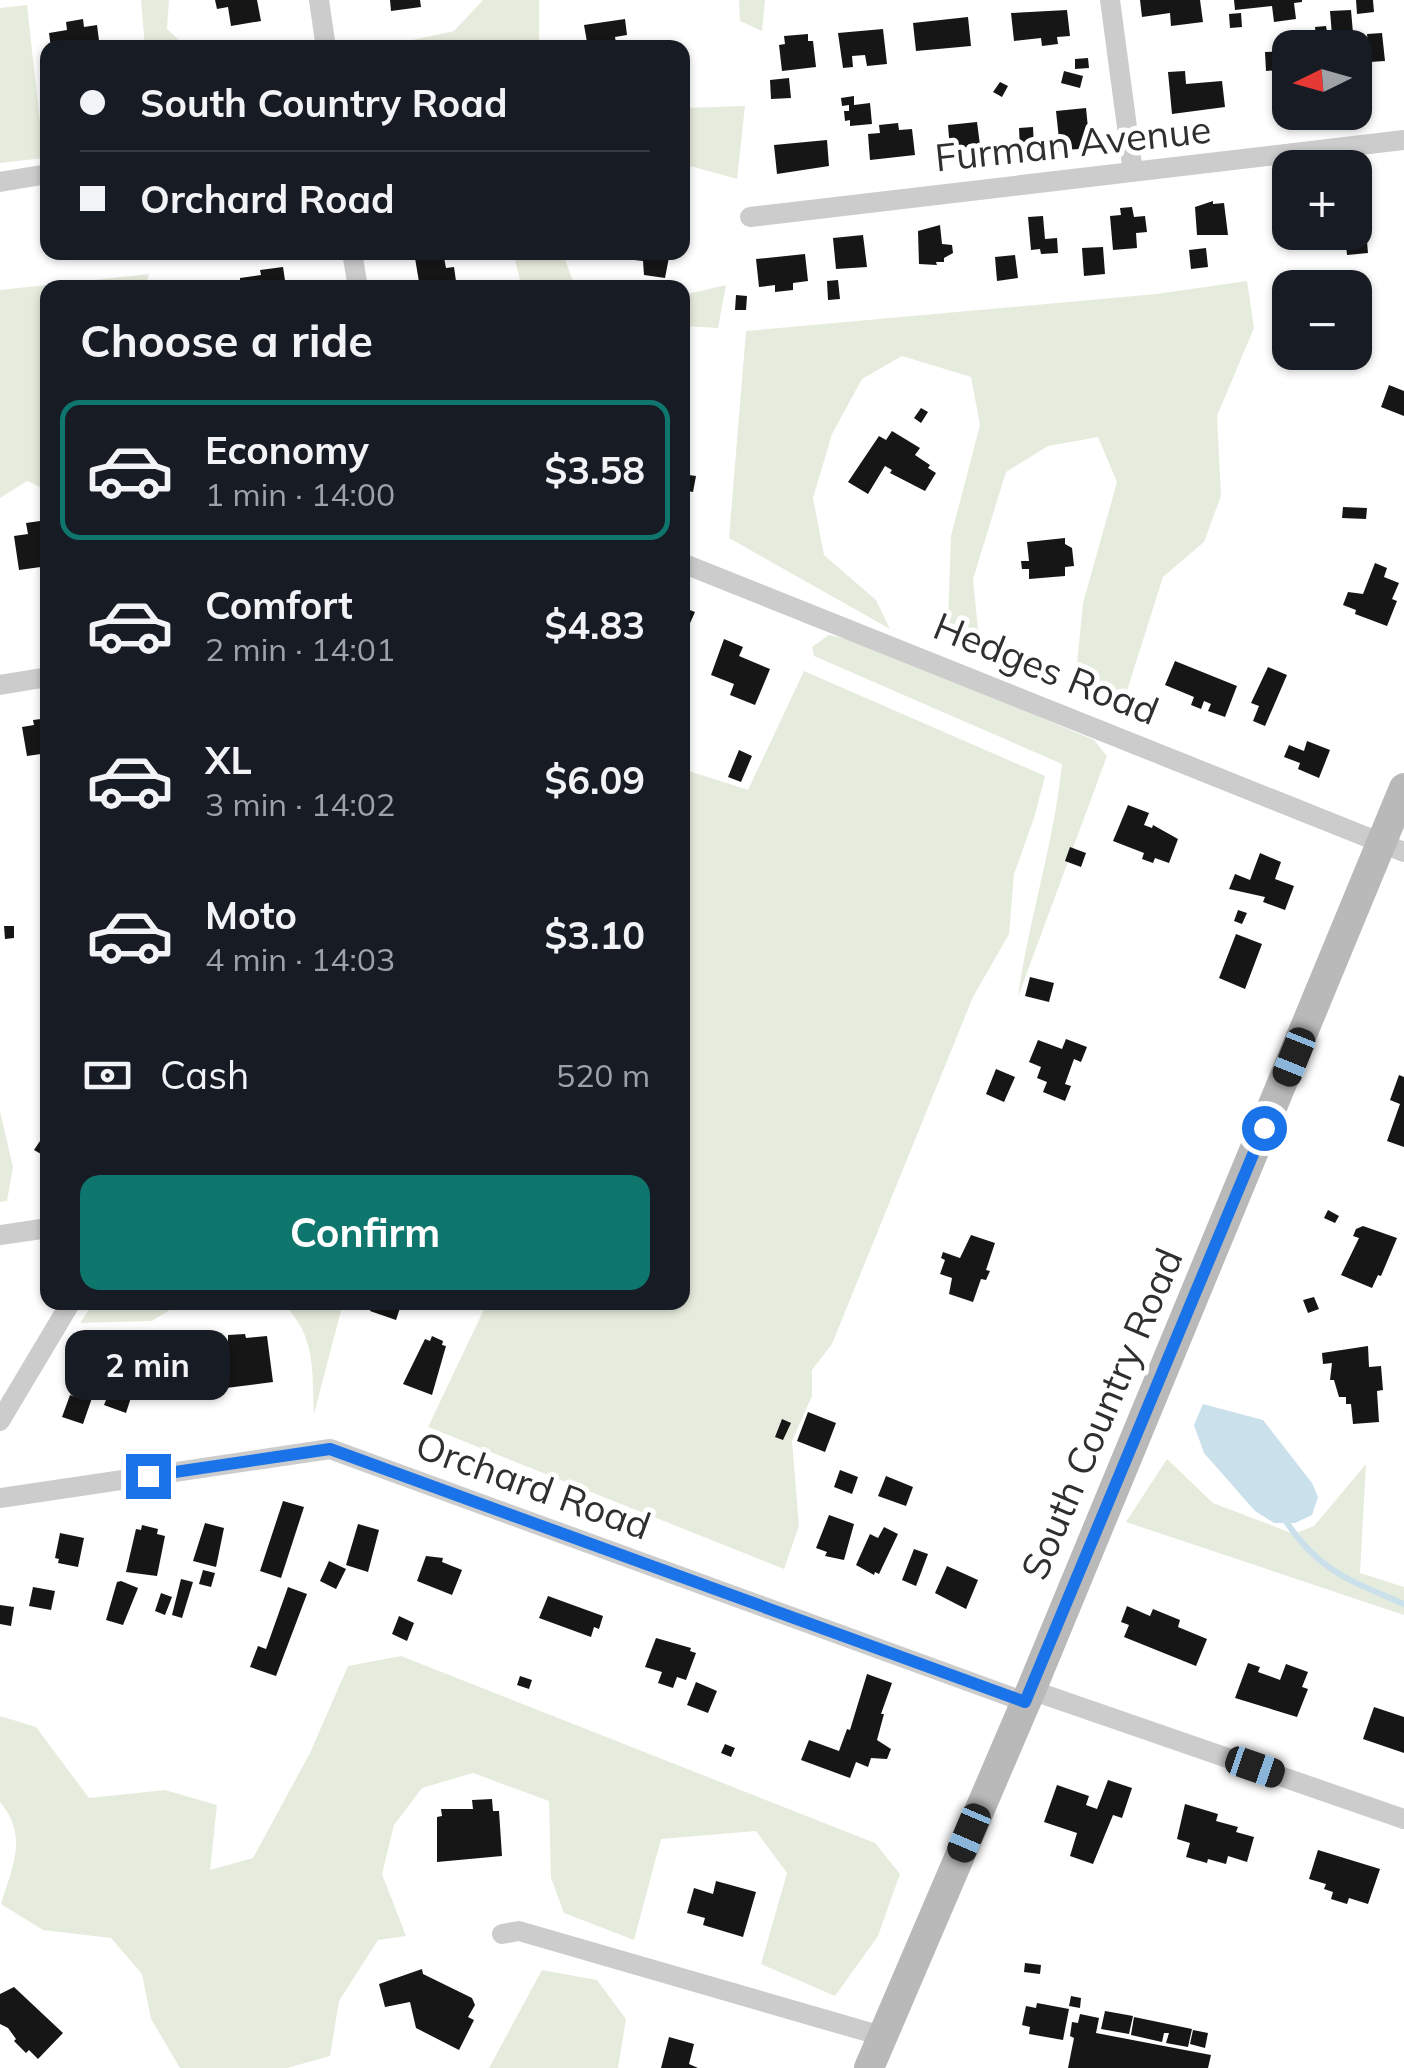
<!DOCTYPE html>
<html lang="en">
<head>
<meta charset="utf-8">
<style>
  body { margin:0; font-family:Mulish,sans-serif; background:#20242c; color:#f1f3f6; height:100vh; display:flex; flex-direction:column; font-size:38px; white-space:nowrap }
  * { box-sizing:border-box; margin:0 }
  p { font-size:32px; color:#9ea1a6 }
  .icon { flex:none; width:55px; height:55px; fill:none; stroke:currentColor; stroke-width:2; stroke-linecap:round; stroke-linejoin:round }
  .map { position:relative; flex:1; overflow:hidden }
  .panel { position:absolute; left:40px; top:280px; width:650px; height:1030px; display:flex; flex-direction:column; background:#171b24; border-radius:20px; box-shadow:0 2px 8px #0004 }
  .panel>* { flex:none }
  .banner { position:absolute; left:40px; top:40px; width:650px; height:220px; border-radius:20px; box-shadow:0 2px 8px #0004; display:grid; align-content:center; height:220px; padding:0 40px; background:#171b24 }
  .needle { width:65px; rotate:265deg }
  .controls { position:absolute; left:1272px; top:30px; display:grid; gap:20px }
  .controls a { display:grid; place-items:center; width:100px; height:100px; border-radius:20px; background:#171b24; box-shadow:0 2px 8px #0004; font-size:50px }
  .end { position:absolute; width:45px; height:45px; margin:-22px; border:12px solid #1a73e8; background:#fff; box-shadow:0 0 0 5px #fff }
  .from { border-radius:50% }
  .bubble { position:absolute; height:70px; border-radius:20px; background:#171b24; box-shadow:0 2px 8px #0004; font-size:32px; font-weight:700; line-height:70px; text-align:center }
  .car { position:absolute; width:30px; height:60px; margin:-30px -15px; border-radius:12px; box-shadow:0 0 8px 2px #0007; background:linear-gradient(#222 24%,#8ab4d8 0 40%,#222 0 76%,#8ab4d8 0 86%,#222 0) }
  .banner b { display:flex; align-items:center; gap:35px; height:95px; font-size:38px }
  .banner b+b { border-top:2px solid #363941 }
  .banner i { width:25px; height:25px; background:#f1f3f6 }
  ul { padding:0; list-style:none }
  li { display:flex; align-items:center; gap:30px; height:140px; margin:0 20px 15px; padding:0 20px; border:5px solid transparent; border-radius:20px }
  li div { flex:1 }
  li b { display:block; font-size:38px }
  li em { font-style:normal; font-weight:700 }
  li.active { border-color:#0f766e }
  li>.icon { width:90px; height:90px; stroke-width:1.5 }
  h2 { padding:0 40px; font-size:45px; line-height:120px }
  .pay { display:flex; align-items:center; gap:25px; height:110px; padding:0 40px; font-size:38px }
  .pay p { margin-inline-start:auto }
  .action { display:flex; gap:20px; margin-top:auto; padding:20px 40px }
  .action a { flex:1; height:115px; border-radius:20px; background:#0f766e; color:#fff; font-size:40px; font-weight:700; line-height:115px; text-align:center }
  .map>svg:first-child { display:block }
  .green { fill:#e6ecdd }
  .water { fill:#cae0eb }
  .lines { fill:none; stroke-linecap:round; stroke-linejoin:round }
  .stream { stroke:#cae0eb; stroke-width:6 }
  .building { fill:#161616 }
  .minor { stroke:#ccc; stroke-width:20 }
  .secondary { stroke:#b9b9b9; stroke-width:30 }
  .route { stroke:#1a73e8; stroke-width:12 }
  .labels { text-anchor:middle; stroke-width:10; stroke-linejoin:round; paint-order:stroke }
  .street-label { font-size:38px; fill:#2f2f2f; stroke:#fff }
</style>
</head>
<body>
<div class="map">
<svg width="1404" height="2068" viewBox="0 0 1404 2068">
  <rect width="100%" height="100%" fill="#fff"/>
  <!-- green -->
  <path class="green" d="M141 0H169L167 29 187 47H145Z
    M483 0H539V47H380L454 31Z
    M739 0H765L762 31 740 21Z
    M27 5 44 158 0 163V8Z
    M745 106 737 179 683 164V108Z
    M513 253H563L572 279 586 287H522Z
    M149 274 145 287 48 288 47 490 27 481 0 498V290Z
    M1247 281 1254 328 1217 416 1221 496 1204 542 1163 577 1125 697 1076 675 1083 603 1117 482 1098 437 1048 446 1006 472 973 579 978 630 948 623 951 536 980 425 971 377 902 356 862 379 832 434 813 498 824 555 876 600 890 629 729 538 746 331 1156 294Z
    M726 285 718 328 683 326V295Z
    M829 635 864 643 1094 740 1107 756 1018 997C1029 918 1054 843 1062 764L814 656 812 647Z
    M804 671 1045 776 1034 818 1014 874 1009 934 973 997 832 1344 812 1370V1396L792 1441 799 1526 784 1569 428 1427 487 1303 682 1302 683 769 748 790Z
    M0 1111 13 1167 7 1201 0 1202Z
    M94 1302H181V1303L152 1321 80 1323Z
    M283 1303H343L314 1414C312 1368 316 1337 283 1303Z
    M1167 1459 1213 1503 1294 1534 1314 1526 1366 1464 1360 1573 1404 1587V1615L1126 1522Z
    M401 1656 875 1843 900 1874 878 1936 835 1996 761 1964 787 1873 756 1831 661 1839 634 1940 564 1913 551 1878 549 1801 473 1773 422 1788 394 1825 382 1874 406 1936 378 1940 339 2001 330 2056 287 2068H180L151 2019 142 1974 111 1938 43 1930 1 1904C12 1867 29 1836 0 1802V1716L36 1727 89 1798 165 1790 217 1805 210 1870 253 1858 310 1753 348 1666Z
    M542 1970 597 1980 626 2019 618 2068H489Z"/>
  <!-- water -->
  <path class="water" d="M1203 1404 1263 1420 1312 1483 1318 1497 1312 1515 1295 1523H1274L1255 1511 1204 1453 1194 1425Z"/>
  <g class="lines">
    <!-- stream -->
    <path class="stream" d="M1285 1520C1318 1571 1351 1581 1404 1604"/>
  </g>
  <!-- building -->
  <path class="building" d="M215 0H257L261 21 231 26 228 7 217 9Z
    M390 0H420L421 7 391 11Z
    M1140 0H1200L1203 22 1171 26 1170 13 1142 17Z
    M1234 0H1302V2L1294 3 1296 19 1274 22 1272 6 1235 10Z
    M1356 0H1373L1374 12 1357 14Z
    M1067 10 1070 36 1057 37 1058 44 1042 46 1041 38 1014 41 1011 13Z
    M1351 10 1353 33 1332 35 1330 11Z
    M1241 13 1242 27 1230 28 1229 14Z
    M968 17 971 46 916 51 913 23Z
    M83 19 84 27 97 25 100 48H51L49 33 67 30 66 22Z
    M625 19 627 35 615 37 617 48H588L584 25Z
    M1326 26 1328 37 1316 38 1315 27Z
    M883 29 887 64 867 66 865 55 852 56 853 67 843 68 838 33Z
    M1382 33 1385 61 1370 62 1367 34Z
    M808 34V41H813L816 67 782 71 779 45 785 44 784 36Z
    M1286 51 1290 69 1266 71 1265 52Z
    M1088 58 1089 68 1075 69V59Z
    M1064 71 1083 76 1080 88 1061 83Z
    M1185 71 1186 84 1222 81 1225 107 1172 114 1168 72Z
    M1290 73V106H1283L1281 74Z
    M1355 74 1363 111 1355 112Z
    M789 78 791 98 771 99 770 80Z
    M1000 82 1008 86 1002 97 993 92Z
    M854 96V105L870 103 872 124 850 126V120L845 121 844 111H849V105L842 106 841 98Z
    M1086 108 1088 128 1092 127 1091 148 1054 151 1053 139H1059L1056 111Z
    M977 122 980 145 950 150 948 125Z
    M898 123 899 130 912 129 915 155 870 160 868 134 880 133 879 125Z
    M1033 127 1034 148H1020L1019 128Z
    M827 140 829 166 777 174 774 145Z
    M1213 201V204L1224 203 1228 235H1197L1195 207Z
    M1132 207 1134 217 1145 216 1147 232 1136 233 1137 248 1113 250 1110 216 1121 215 1120 208Z
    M1043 216 1045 239 1057 238 1058 253 1041 254 1040 249 1031 250 1028 217Z
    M940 225 942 244 952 245 953 253 944 258V262H936L937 265 919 264 918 231Z
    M1366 230 1368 253 1347 255 1345 232Z
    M863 235 867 267 836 269 833 238Z
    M1103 247 1105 274 1084 276 1082 248Z
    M1206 248 1208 267 1191 269 1189 250Z
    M414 252H443L446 268 454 267 457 288H420Z
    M617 252H670L665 278 644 275 643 261 617 258Z
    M805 254 808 281 793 283V290L775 292V285L759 287 756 259Z
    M1015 255 1018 278 997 281 995 257Z
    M283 267 286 287 234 288 233 284 240 283V278L261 275 260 270Z
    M838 280 840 299 828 300 827 281Z
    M736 295 747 296 746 310H735Z
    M1389 385 1404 391V416L1381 407Z
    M921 408 928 412 921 423 914 418Z
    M892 431 920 448 915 455 930 465 928 468 936 473 925 491 890 473 892 470 885 466 868 494 848 482 879 436 886 440Z
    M682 474 696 476 693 492 682 490Z
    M1343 507 1367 508 1366 519 1342 518Z
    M40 521 42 531 48 530V566L19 570 14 536 28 534 26 523Z
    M1065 538V544L1072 548 1074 566 1065 567V576L1029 579V569H1022L1021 561H1029L1027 542Z
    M1375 563 1387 568 1384 577 1399 583 1392 599 1397 601 1387 626 1355 614 1356 610 1343 605 1348 592 1363 594Z
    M682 607 695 612 682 641Z
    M724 639 743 647 739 656 770 669 755 705 730 695 734 684 711 675Z
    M1175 661 1237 686 1225 717 1208 711 1211 704 1204 701 1201 709 1191 705 1194 697 1165 685Z
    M1268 667 1287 675 1265 726 1253 721 1259 706 1251 703Z
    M41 719V724L48 723V753L27 756 22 727 34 725 33 720Z
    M1307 741 1330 750 1319 778 1298 769 1300 763 1284 757 1289 745 1304 751Z
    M739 750 752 756 741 782 728 777Z
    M1128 805 1149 813 1144 825 1152 828 1153 825 1178 839 1169 863 1155 858 1153 863 1142 859 1144 853 1113 841Z
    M1070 847 1086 853 1081 867 1065 861Z
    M1260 853 1281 862 1275 879 1294 886 1285 910 1263 902 1265 897 1229 889 1235 874 1250 880Z
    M1238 910 1247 913 1242 924 1234 921Z
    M4 926H14V938L5 939Z
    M1236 934 1262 944 1245 989 1219 978Z
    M1030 977 1054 983 1049 1002 1025 996Z
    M1066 1039 1087 1047 1081 1062 1074 1059 1065 1084 1071 1086 1065 1101 1043 1092 1047 1082 1037 1078 1041 1067 1029 1062 1038 1040 1062 1049Z
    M996 1069 1015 1077 1004 1102 986 1094Z
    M1399 1075 1404 1077V1147L1387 1141 1400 1104 1390 1100Z
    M48 1129V1158L34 1150Z
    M1328 1210 1339 1216 1335 1223 1324 1218Z
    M1363 1226 1397 1238 1381 1276 1378 1275 1372 1288 1341 1275 1359 1238 1353 1236 1356 1229Z
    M971 1235 995 1243 986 1270 990 1271 986 1280 981 1279 973 1302 949 1294 952 1278 940 1274 945 1260 941 1258 943 1252 960 1258Z
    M1314 1297 1319 1309 1308 1313 1303 1300Z
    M373 1302H402L396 1320 370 1311Z
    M245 1334 246 1338 267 1336 273 1382 218 1389 217 1382H208L206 1362 228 1357V1335Z
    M432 1336 443 1341 442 1345 446 1346 432 1395 403 1384 425 1339 430 1341Z
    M1368 1346 1369 1367 1381 1366 1383 1390 1377 1391 1379 1422 1353 1424 1351 1404H1346V1397H1339L1334 1380H1330L1332 1363 1323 1364 1322 1353Z
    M88 1369 135 1385 126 1413 104 1405 106 1400 93 1395 83 1424 62 1417 70 1395 78 1398Z
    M808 1412 836 1423 825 1452 797 1441Z
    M782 1419 791 1423 783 1440 775 1437Z
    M840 1470 858 1477 852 1494 834 1487Z
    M886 1476 913 1487 906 1506 878 1496Z
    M283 1501 304 1507 281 1578 260 1571Z
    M829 1515 854 1524 844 1560 825 1556 827 1552 816 1548Z
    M205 1523 224 1528 216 1567 193 1561Z
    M358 1524 379 1530 368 1572 346 1565Z
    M142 1525 158 1529 157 1534 165 1536 157 1576 126 1572 136 1529 141 1530Z
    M884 1527 898 1534 879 1574 875 1572 874 1575 856 1565 870 1534 878 1538Z
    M60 1533 84 1538 78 1567 58 1563 59 1559 55 1558Z
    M914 1549 928 1554 916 1586 902 1580Z
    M426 1556 443 1558 442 1562 462 1570 452 1595 417 1581Z
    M329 1561 346 1569 336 1589 320 1581Z
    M947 1566 978 1580 966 1609 935 1593Z
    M203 1570 215 1573 211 1587 199 1584Z
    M181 1579 193 1582 182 1618 172 1615Z
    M121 1581 138 1588 123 1625 106 1620 117 1582Z
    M33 1587 55 1591 51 1610 29 1606Z
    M288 1587 307 1594 276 1676 250 1667 258 1646 266 1649Z
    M161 1593 172 1597 165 1615 155 1611Z
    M548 1596 603 1616 599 1629 594 1627 591 1637 539 1618Z
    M0 1605 14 1607 11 1626 0 1624Z
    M1127 1606 1150 1616 1153 1609 1180 1620 1178 1627 1207 1639 1196 1666 1124 1637 1129 1625 1121 1622Z
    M399 1616 414 1623 407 1641 392 1634Z
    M656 1638 691 1648 690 1651 696 1653 686 1680 677 1677 673 1688 658 1683 662 1672 645 1667Z
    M1248 1663 1260 1667 1258 1672 1280 1680 1286 1664 1308 1672 1302 1687 1308 1689 1297 1717 1235 1698Z
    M867 1674 892 1683 881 1714H884L877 1740 891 1749 887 1759 871 1758 868 1767 856 1762 850 1778 801 1760 809 1740 839 1751 847 1729 850 1730Z
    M520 1676 532 1680 529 1689 517 1685Z
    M696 1682 717 1691 708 1713 687 1705Z
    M1374 1707 1404 1717V1753L1363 1739Z
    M725 1744 735 1748 731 1757 721 1753Z
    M1108 1780 1132 1788 1122 1818 1113 1815 1093 1864 1070 1856 1077 1833 1044 1822 1057 1785 1089 1796 1086 1805 1097 1809Z
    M492 1799 493 1811H499L502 1856 437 1862V1817L442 1816 441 1809H473L472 1800Z
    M1185 1804 1218 1814 1216 1821 1238 1827 1236 1832 1254 1837 1247 1862 1228 1856 1226 1864 1208 1859 1207 1863 1186 1857 1190 1843 1177 1839Z
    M1318 1850 1380 1869 1368 1904 1349 1898 1347 1904 1331 1899 1333 1892 1324 1889 1326 1884 1309 1879Z
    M716 1881 756 1892 743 1937 703 1925 705 1918 687 1913 694 1888 713 1894Z
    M1025 1963 1041 1965 1040 1974 1024 1972Z
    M422 1969 423 1974 472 1998 475 2005 468 2017 474 2020 459 2050 416 2028 410 2002 385 2007 379 1984Z
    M14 1987 63 2033 38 2059 29 2050 26 2053 14 2041 16 2039 8 2028 0 2024V1994Z
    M1071 1996 1081 1998 1080 2008 1069 2006Z
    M1037 2003 1069 2009 1063 2040 1029 2034 1030 2027 1022 2025 1026 2006 1036 2008Z
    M1105 2011 1133 2016 1129 2034 1101 2029Z
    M1080 2014 1099 2018 1096 2033 1211 2055 1208 2068H1068L1074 2038 1070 2036 1072 2022 1078 2023Z
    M1134 2017 1192 2029 1188 2047 1166 2043 1169 2033H1164L1162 2042 1131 2035Z
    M1193 2030 1208 2033 1205 2048 1190 2044Z
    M669 2037 694 2044 689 2064 698 2068H661Z"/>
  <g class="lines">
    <!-- minor -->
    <path class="minor" d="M319 0 326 48
      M1110 0 1133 172
      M0 182 48 174
      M750 217 1404 140
      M352 252 358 288
      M682 563 1404 852
      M0 685 48 677
      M0 1235 48 1228
      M0 1421 71 1302
      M0 1498 330 1449 1025 1702
      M1031 1690 1404 1819
      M502 1934 519 1931 882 2036"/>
    <!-- secondary -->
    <path class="secondary" d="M869 2068 1031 1690 1404 788"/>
  </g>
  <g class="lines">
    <!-- route -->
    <path class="route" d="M148 1476 330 1449 1025 1702 1264 1128"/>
  </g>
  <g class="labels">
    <!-- street labels -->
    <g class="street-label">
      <text transform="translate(1073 144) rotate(-6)" y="13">Furman Avenue</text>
      <text transform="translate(1046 669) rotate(22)" y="13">Hedges Road</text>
      <text transform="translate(1102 1414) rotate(-67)" y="13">South Country Road</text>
      <text transform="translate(533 1486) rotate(20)" y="13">Orchard Road</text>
    </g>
  </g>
</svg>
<div class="controls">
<a><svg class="needle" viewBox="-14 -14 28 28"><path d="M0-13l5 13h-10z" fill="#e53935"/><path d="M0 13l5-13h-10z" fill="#9ea1a6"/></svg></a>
<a>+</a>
<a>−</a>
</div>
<i class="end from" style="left:1264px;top:1128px"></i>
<i class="end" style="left:148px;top:1476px"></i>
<div class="bubble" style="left:65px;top:1330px;width:165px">2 min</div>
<i class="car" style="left:1294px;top:1057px;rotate:202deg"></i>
<i class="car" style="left:1255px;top:1767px;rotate:109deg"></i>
<i class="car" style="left:969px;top:1833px;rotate:203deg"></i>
<div class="banner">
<b><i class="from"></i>South Country Road</b>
<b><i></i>Orchard Road</b>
</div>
<section class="panel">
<h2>Choose a ride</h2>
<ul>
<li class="active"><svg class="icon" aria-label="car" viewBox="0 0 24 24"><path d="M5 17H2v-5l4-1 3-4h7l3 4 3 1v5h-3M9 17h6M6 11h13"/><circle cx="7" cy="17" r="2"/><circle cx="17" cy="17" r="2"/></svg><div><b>Economy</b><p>1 min · 14:00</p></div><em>$3.58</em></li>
<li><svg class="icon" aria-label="car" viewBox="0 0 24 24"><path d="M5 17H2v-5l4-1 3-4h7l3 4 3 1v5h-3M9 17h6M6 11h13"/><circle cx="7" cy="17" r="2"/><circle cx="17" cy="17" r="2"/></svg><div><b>Comfort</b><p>2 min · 14:01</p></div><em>$4.83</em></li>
<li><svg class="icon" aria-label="car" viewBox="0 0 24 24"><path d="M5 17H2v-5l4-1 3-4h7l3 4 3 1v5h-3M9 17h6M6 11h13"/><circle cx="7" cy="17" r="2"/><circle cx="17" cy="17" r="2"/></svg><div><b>XL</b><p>3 min · 14:02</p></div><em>$6.09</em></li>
<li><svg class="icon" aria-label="car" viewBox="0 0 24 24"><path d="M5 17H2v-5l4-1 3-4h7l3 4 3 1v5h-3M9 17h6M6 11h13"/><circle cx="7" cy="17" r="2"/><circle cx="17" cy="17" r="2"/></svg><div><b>Moto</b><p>4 min · 14:03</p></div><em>$3.10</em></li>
</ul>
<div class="pay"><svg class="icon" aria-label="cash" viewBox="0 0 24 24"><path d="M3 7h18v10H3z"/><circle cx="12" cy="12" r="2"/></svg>Cash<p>520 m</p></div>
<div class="action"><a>Confirm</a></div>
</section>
</div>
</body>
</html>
